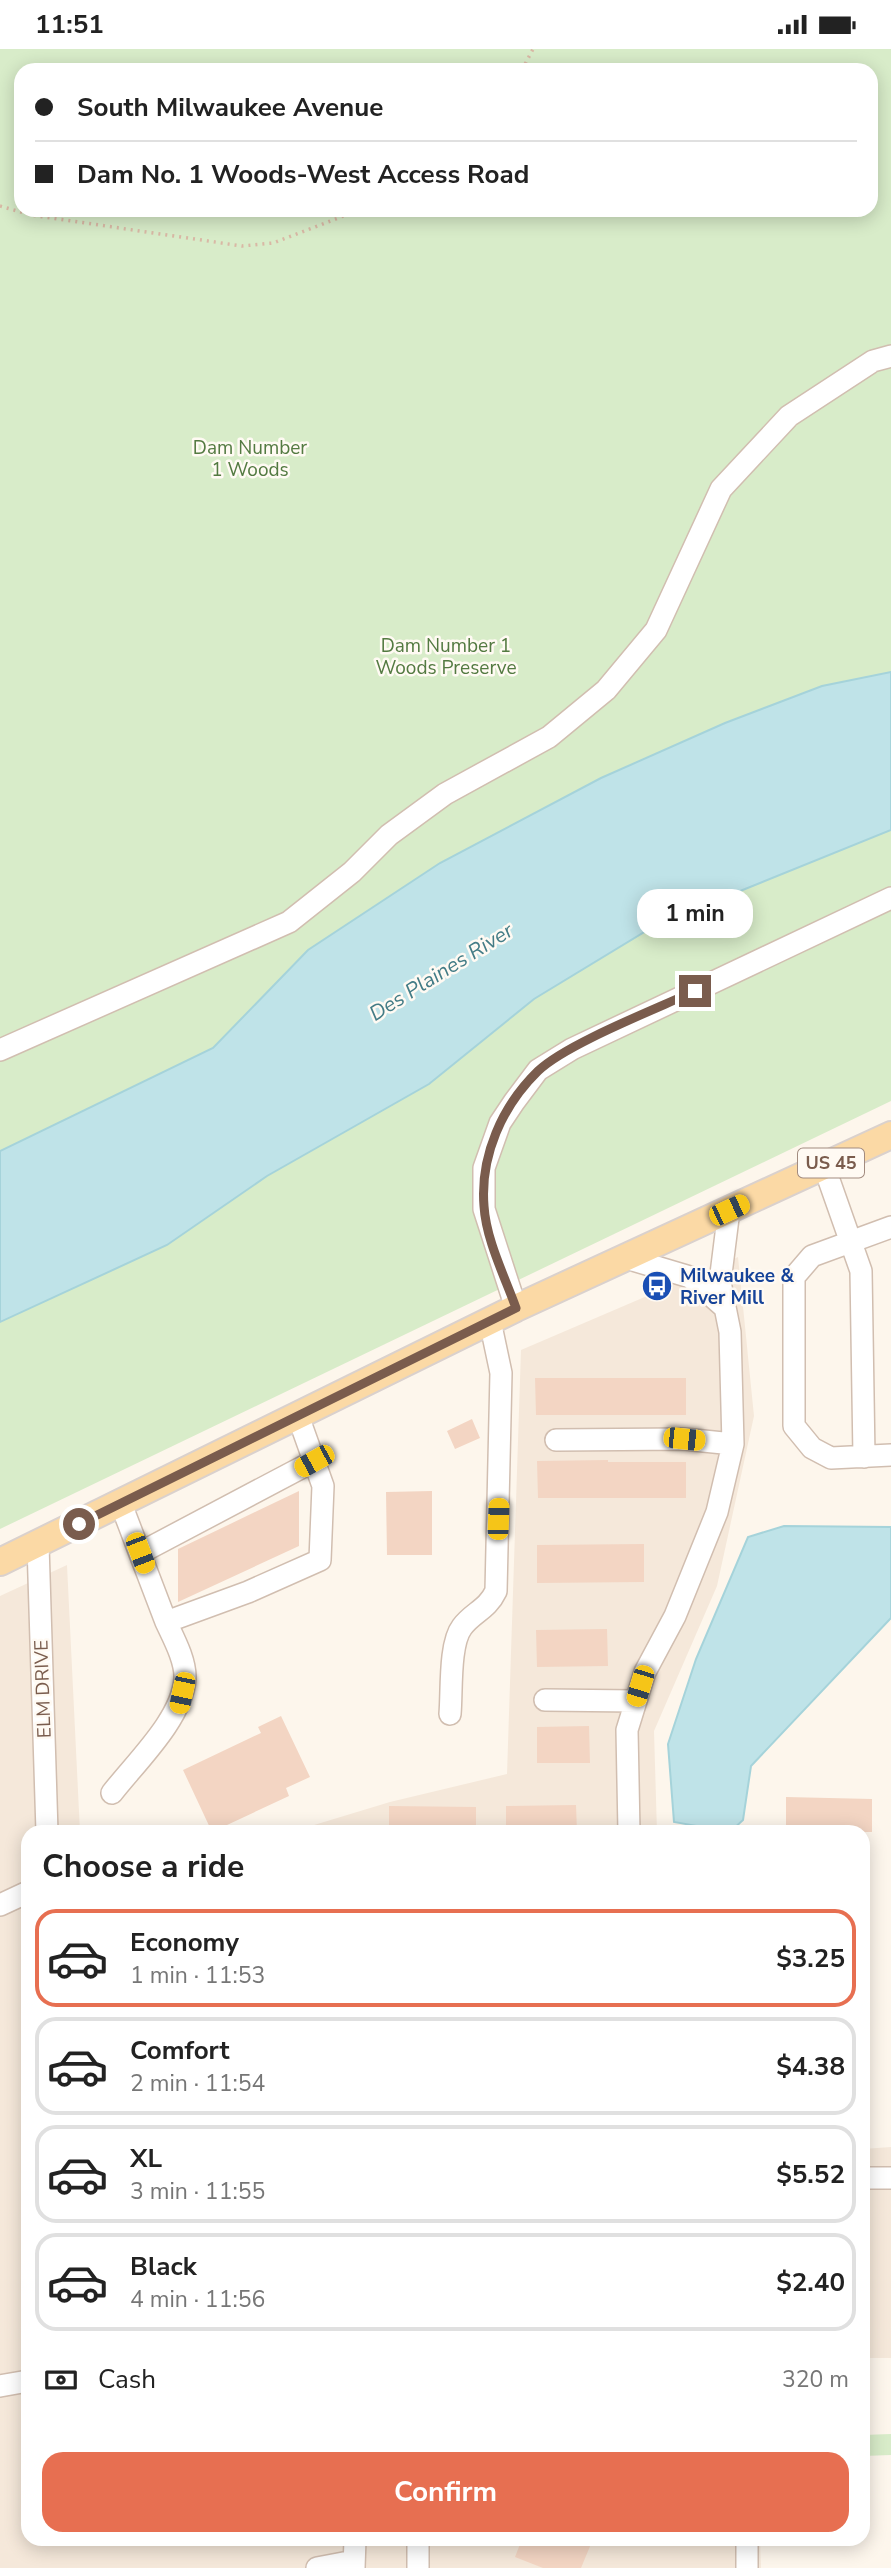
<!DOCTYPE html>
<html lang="en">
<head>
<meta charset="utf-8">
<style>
  body { margin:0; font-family:"Nunito Sans",sans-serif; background:#f2f2f2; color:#222; height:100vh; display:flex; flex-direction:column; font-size:26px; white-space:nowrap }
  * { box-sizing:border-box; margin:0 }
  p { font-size:23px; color:#767676 }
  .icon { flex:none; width:38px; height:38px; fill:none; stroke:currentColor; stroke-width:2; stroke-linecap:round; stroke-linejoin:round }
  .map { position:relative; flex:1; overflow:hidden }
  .drawer { position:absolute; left:21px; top:1776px; width:849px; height:721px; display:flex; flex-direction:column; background:#fff; border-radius:21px; box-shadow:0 4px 18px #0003 }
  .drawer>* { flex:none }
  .top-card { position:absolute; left:14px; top:14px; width:864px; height:154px; border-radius:21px; box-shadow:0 4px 18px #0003; display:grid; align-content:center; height:154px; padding:0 21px; background:#fff }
  .end { position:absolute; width:32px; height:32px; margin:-16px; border:9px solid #7a5c4d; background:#fff; box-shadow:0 0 0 4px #fff }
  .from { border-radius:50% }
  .bubble { position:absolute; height:49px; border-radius:21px; background:#fff; box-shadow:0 4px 18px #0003; font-size:23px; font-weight:700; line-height:49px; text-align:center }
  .car { position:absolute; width:21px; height:42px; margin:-21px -10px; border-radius:9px; box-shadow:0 0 5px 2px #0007; background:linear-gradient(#f5c518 24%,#345 0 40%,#f5c518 0 76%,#345 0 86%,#f5c518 0) }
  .top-card b { display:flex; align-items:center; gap:24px; height:66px; font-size:26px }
  .top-card b+b { border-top:2px solid #e0e0e0 }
  .top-card i { width:18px; height:18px; background:#222 }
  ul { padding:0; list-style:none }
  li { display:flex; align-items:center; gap:21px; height:98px; margin:0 14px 10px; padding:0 7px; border:4px solid #e0e0e0; border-radius:21px }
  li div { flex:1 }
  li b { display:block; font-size:26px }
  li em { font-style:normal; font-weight:700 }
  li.selected { border-color:#e76f51 }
  li>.icon { width:63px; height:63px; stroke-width:1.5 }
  h2 { padding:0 21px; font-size:32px; line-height:84px }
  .pay { display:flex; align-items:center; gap:18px; height:77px; padding:0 21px; font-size:26px }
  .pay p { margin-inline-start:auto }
  .cta { display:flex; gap:14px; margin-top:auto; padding:14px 21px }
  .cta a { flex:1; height:80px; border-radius:21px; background:#e76f51; color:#fff; font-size:28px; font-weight:700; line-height:80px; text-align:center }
  .status { display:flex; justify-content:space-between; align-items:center; height:49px; padding:0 35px; background:#fff; direction:ltr }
  .status svg { height:19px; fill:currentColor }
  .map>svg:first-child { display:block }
  .residential { fill:#f5e8da }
  .green { fill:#d8ecc9; fill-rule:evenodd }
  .water { fill:#bfe3e8; stroke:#a5d3da; stroke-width:2 }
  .building { fill:#f3d5c3 }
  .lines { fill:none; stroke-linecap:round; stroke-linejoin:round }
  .minor-casing { stroke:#d1beb0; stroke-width:24 }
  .major-casing { stroke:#dad1cd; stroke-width:30 }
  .path { stroke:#d9b8a5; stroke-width:3.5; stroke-dasharray:2 5; stroke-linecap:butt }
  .minor { stroke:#fff; stroke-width:21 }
  .major { stroke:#fbd9a5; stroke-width:26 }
  .route { stroke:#7a5c4d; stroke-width:9 }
  .labels { text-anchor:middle; stroke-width:5; stroke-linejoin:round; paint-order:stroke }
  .shield { fill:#fffaf3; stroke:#a28b7f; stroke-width:2 }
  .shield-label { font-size:18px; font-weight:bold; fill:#7a5c4d }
  .park-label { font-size:19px; fill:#537a41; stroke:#fffaf3 }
  .transit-label { font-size:19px; font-weight:bold; fill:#164399; stroke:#fffaf3; text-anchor:start }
  .street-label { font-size:19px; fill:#7a5c4d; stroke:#fffaf3 }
  .water-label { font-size:21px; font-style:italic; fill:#437c86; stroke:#fffaf3 }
</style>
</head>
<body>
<div class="status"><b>11:51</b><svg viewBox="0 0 49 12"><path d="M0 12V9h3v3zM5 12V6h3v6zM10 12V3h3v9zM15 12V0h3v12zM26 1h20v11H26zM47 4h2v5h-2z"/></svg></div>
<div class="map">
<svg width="891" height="2519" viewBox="0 0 891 2519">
  <rect width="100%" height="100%" fill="#fdf6ec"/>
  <!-- residential -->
  <path class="residential" d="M738 1208 754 1367 717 1537 654 1682 657 1783H291L390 1753 507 1725 521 1301Z
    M67 1516 80 1783H28V2490H760L761 2519H0V1547Z
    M891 2098V2309H863V2100Z"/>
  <!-- green -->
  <path class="green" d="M0 0H891V1052L0 1480ZM21 21H872V161H21Z
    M891 2385V2406L863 2407V2386Z"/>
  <!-- water -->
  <path class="water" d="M891 623V781L656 876 534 950 429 1035 267 1127 167 1196 0 1273V1102L213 999 308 901 440 814 601 729 725 674 822 637Z
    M784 1477 891 1478V1569L751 1717 743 1771 730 1783 674 1773 668 1695 696 1610 748 1488Z"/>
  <!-- building -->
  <path class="building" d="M535 1329H686V1366H536Z
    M472 1370 480 1389 455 1400 447 1382Z
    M608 1411V1413H686V1449H538L537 1412Z
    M299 1442V1497L178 1553V1500Z
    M432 1442V1506H387L386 1443Z
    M644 1495V1533L537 1534V1496Z
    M607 1580 608 1617 537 1618 536 1581Z
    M281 1667 310 1728 286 1739 289 1747 212 1783 183 1721 261 1684 258 1678Z
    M589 1677 590 1714H537V1678Z
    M786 1748 872 1750V1783H786Z
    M576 1756 577 1783H506V1757Z
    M389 1757 476 1758V1783H389Z
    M522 2490H593L581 2519H543L515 2508Z"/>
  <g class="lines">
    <!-- minor casing -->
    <g class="minor-casing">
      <path id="minor" d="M0 1001 289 873 352 823 389 786 445 745 549 688 606 641 656 581 721 440 789 367 873 312 891 307
        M824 1117 861 1222 864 1408
        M891 1178 812 1207 794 1228V1377L812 1399 831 1409 891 1406
        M626 1209 690 1228 724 1258
        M516 1259 484 1160V1119L500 1074 514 1053 538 1021 572 1000 891 849
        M556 1391 684 1390 733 1395
        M121 1455 166 1573 248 1543 320 1511 323 1437 298 1367
        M38 1496 47 1783
        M140 1504 314 1412
        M545 1651 636 1652
        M450 1665C452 1643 449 1595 462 1578 473 1563 487 1561 496 1542L501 1324 490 1272
        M112 1744C136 1713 182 1670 185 1630 186 1612 174 1590 166 1573
        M629 1783 627 1681 645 1623 675 1567 717 1463 733 1395 730 1283 720 1233 729 1161
        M0 1856 28 1843
        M863 2129H891
        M0 2337 28 2332
        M747 2490V2519
        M317 2519 354 2512
        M354 2519 355 2490
        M418 2519V2490"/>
    </g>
    <!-- major casing -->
    <g class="major-casing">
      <path id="major" d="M0 1513 516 1259 891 1086"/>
    </g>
    <!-- path -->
    <path class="path" d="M522 21 533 0
      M0 157 31 166 242 197 273 194 359 161"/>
    <!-- minor -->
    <use href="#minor" class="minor"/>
    <!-- major -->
    <use href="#major" class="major"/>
  </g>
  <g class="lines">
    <!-- route -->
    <path class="route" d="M79 1475 516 1259C505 1228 486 1191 484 1157 480 1107 502 1057 538 1022 566 995 656 960 695 942"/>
  </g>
  <!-- icons -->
  <defs>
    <g id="bus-disc" transform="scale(1.575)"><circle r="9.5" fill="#1a4fb4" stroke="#fffaf3"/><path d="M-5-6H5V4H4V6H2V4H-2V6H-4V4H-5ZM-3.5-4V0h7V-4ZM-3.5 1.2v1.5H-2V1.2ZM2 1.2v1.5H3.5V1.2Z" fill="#fff"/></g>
  </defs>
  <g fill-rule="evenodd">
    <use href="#bus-disc" x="657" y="1237"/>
  </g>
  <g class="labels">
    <!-- shield labels -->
    <rect class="shield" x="798" y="1099.5" width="66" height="29" rx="5"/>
    <g class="shield-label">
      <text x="831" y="1120">US 45</text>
    </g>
    <!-- park labels -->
    <g class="park-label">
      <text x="250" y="405">Dam Number<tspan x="250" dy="22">1 Woods</tspan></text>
      <text x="446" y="603">Dam Number 1<tspan x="446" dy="22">Woods Preserve</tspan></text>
    </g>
    <!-- transit labels -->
    <g class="transit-label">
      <text x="680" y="1233">Milwaukee &amp;<tspan x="680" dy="22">River Mill</tspan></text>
    </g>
    <!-- street labels -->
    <g class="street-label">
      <text transform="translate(42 1640) rotate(-92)" y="7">ELM DRIVE</text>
    </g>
    <!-- water labels -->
    <g class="water-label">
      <text transform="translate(441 923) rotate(-32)" y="7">Des Plaines River</text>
    </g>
  </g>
</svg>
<i class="end from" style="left:79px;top:1475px"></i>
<i class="end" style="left:695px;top:942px"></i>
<div class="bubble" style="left:637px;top:840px;width:116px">1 min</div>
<i class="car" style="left:729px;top:1161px;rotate:65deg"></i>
<i class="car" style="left:684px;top:1390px;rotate:96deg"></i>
<i class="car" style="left:314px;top:1412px;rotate:241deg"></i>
<i class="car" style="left:498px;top:1470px;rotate:2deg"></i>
<i class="car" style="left:140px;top:1504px;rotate:159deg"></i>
<i class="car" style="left:640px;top:1637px;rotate:197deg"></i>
<i class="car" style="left:182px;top:1644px;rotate:192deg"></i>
<div class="top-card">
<b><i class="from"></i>South Milwaukee Avenue</b>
<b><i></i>Dam No. 1 Woods-West Access Road</b>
</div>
<section class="drawer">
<h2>Choose a ride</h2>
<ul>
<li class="selected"><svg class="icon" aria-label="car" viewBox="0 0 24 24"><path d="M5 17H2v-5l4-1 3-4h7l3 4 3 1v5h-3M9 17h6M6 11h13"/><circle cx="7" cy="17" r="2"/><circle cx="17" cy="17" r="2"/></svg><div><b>Economy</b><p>1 min · 11:53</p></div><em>$3.25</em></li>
<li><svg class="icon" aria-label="car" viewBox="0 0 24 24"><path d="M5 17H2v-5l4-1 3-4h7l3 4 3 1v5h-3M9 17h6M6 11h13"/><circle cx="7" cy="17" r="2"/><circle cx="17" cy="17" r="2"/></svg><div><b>Comfort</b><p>2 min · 11:54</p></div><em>$4.38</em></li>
<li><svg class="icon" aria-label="car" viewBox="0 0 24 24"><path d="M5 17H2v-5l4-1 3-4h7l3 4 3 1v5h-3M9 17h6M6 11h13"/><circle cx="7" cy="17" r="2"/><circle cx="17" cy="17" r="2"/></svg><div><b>XL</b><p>3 min · 11:55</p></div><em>$5.52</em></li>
<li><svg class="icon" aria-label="car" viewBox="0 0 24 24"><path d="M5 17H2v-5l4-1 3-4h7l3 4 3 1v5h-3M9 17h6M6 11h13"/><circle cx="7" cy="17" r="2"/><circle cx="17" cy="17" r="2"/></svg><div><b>Black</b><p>4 min · 11:56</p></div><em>$2.40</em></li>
</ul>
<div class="pay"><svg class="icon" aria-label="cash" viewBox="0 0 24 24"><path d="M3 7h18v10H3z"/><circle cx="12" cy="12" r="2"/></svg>Cash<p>320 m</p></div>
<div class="cta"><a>Confirm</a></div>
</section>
</div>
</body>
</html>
